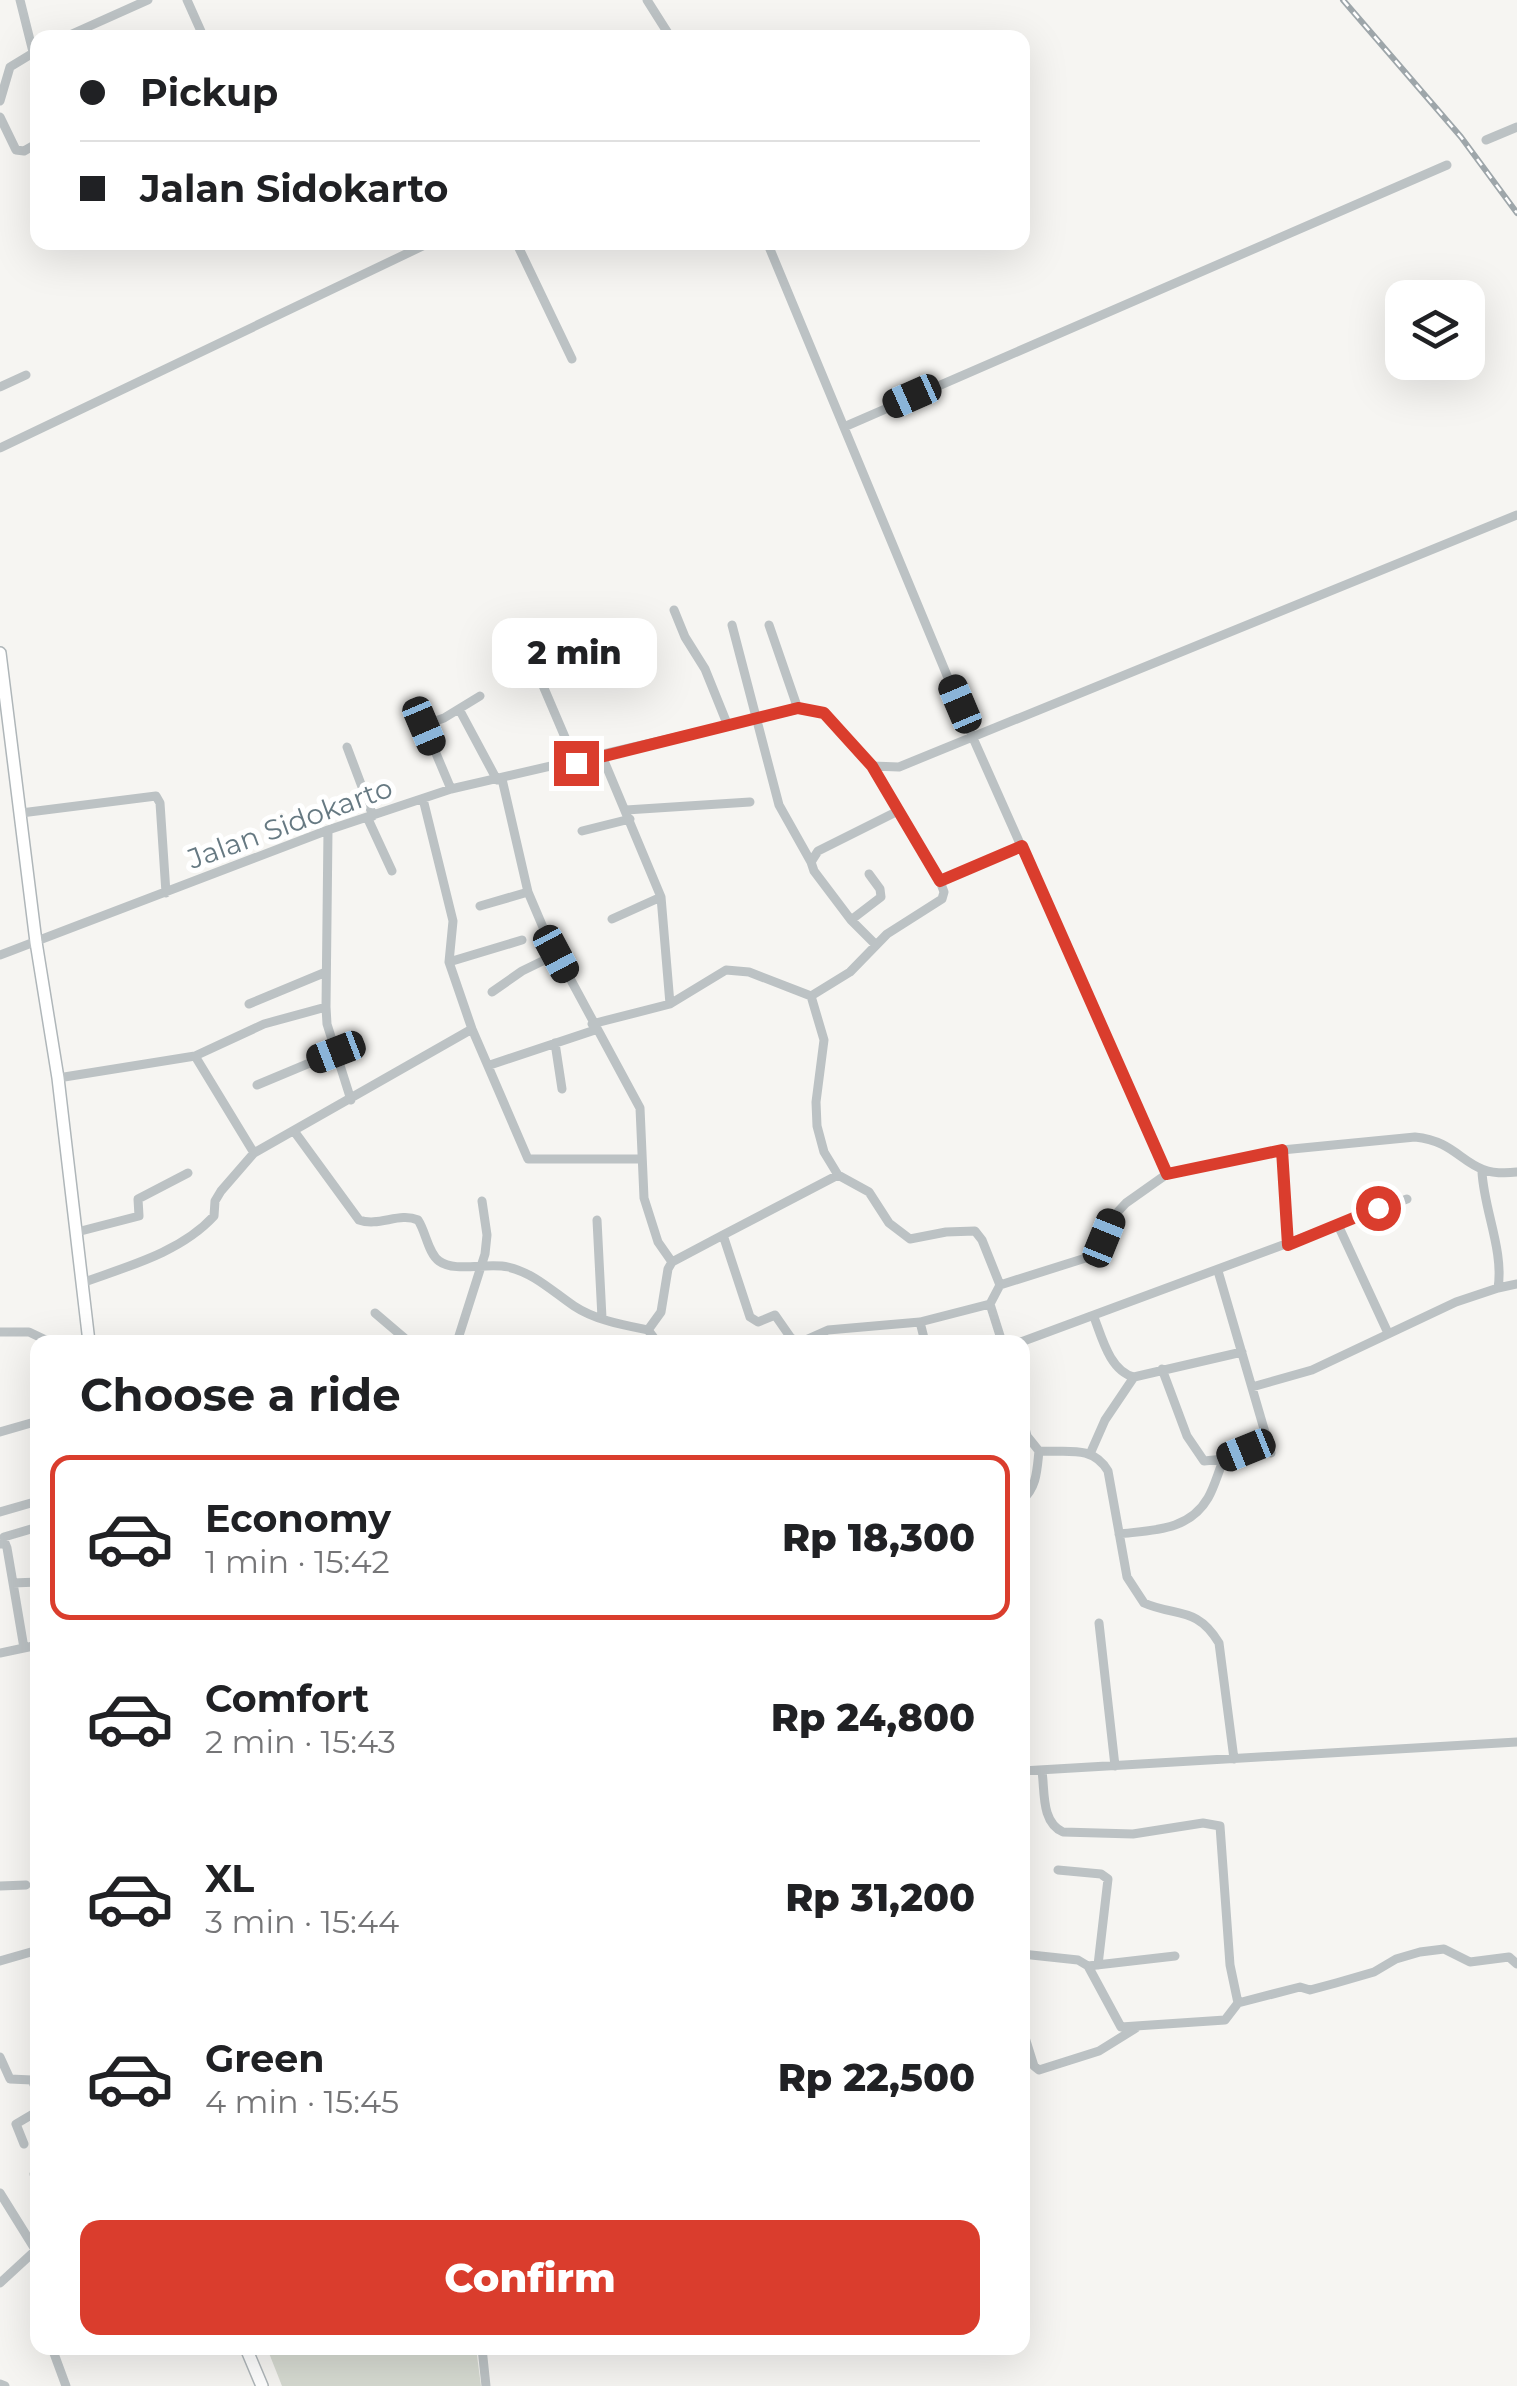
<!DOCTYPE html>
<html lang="en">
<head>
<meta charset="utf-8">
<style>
  body { margin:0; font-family:Montserrat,sans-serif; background:#f2f2f2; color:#202124; height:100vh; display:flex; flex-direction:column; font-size:38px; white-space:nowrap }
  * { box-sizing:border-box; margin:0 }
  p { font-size:32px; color:#757577 }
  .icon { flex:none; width:55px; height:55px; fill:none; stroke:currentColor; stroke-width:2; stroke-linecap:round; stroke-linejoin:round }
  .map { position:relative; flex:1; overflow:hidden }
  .drawer { position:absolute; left:30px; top:1335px; width:1000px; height:1020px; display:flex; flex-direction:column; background:#fff; border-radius:20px; box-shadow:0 10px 40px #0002 }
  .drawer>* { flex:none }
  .top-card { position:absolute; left:30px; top:30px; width:1000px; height:220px; border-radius:20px; box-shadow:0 10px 40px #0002; display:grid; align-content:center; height:220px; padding:0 50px; background:#fff }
  .buttons { position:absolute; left:1385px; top:280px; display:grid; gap:20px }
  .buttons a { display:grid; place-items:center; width:100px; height:100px; border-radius:20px; background:#fff; box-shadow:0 10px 40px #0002; font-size:50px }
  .end { position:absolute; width:45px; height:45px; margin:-22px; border:12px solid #da3d2d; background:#fff; box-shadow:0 0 0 5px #fff }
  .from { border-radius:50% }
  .bubble { position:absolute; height:70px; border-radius:20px; background:#fff; box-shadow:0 10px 40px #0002; font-size:32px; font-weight:800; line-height:70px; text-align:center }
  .car { position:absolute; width:30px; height:60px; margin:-30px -15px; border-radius:12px; box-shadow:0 0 8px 2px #0007; background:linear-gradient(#222 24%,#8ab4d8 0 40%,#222 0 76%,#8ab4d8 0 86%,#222 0) }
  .top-card b { display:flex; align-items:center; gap:35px; height:95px; font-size:38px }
  .top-card b+b { border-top:2px solid #e0e0e0 }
  .top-card i { width:25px; height:25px; background:#202124 }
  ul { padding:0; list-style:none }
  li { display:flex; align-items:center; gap:30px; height:165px; margin:0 20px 15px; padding:0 30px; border:5px solid transparent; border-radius:20px }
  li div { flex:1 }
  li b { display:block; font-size:38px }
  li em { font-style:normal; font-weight:800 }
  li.current { border-color:#da3d2d }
  li>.icon { width:90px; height:90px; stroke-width:1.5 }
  h2 { padding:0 50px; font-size:45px; line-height:120px }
  .button { display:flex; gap:20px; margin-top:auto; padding:20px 50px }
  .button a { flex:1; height:115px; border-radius:20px; background:#da3d2d; color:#fff; font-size:40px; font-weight:800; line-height:115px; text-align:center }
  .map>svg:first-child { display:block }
  .green { fill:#d6dad1 }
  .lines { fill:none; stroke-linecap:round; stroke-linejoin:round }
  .secondary-casing { stroke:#afb6b9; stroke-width:14 }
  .street { stroke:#bcc2c4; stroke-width:9 }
  .secondary { stroke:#fff; stroke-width:11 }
  .rail-casing { stroke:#9ea6aa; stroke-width:6 }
  .rail { stroke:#fff; stroke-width:2.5; stroke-dasharray:8; stroke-linecap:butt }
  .route { stroke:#da3d2d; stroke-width:12 }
  .labels { text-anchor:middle; stroke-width:10; stroke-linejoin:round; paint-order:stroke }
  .street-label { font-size:28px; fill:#667982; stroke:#fff }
</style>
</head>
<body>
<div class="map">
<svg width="1517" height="2386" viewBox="0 0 1517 2386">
  <rect width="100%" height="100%" fill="#f6f5f2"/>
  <!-- green -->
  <path class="green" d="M267 2348H476L481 2386H282Z"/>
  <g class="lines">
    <!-- secondary casing -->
    <g class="secondary-casing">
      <path id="secondary" d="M0 653 36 942 58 1078 89 1342
        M246 2348 262 2386"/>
    </g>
    <!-- street -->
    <path class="street" d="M20 0 33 52
      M187 0 204 38
      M647 0 671 38
      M63 38 148 0
      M0 101 10 67 38 50
      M0 117 16 150 24 151 38 143
      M1486 140 1517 127
      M516 242 572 359
      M767 242 973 738 1167 1174
      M0 387 26 375
      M844 427 1447 165
      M0 448 431 242
      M674 610 685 637 705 669 728 726
      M732 625 779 805 811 862
      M769 625 798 709
      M538 674 576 763
      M459 709 497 780
      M347 747 373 816
      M602 756 661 897 670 1004
      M872 766 899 767 1517 515
      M451 789 424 725 444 718 480 696
      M423 799 453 921 449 962 472 1029 528 1159H642
      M626 810 750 802
      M21 813 156 796 160 803 166 893
      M367 817 392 871
      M328 830 326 1007 327 1024 351 1100
      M582 831 630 819
      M940 881 1022 846
      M480 906 528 892
      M612 919 661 897
      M851 920 881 897 880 889 869 874
      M876 945 851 920 814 871 811 862 818 851 898 811
      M0 955 328 830 451 789 798 709 824 713 872 766 940 881 944 892 942 899 887 934 850 972 811 996 749 972 726 970 670 1004 592 1024
      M449 962 522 940
      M492 992 522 971 557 954
      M811 996 824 1040 816 1102 817 1126 824 1152 838 1175 869 1192 889 1223 910 1239 946 1232 975 1231 982 1240 1000 1285
      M249 1004 326 972
      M555 1043 562 1089
      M195 1056 264 1024 326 1007
      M490 1065 595 1030
      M58 1078 195 1056 254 1153
      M257 1085 336 1052
      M294 1131 359 1220C379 1227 399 1212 418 1220 426 1232 428 1253 439 1261 455 1273 488 1262 508 1267 534 1273 552 1291 574 1306 595 1320 623 1325 648 1330L661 1312 668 1269 672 1262 658 1242 644 1198 640 1108 545 932 528 892 502 779
      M1282 1150 1288 1245
      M597 1220 602 1318
      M1338 1225 1388 1333
      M77 1232 139 1216 138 1199 188 1173
      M672 1262 723 1235
      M1218 1271 1271 1453
      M84 1282C129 1266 181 1252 214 1216L215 1201 221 1191 254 1153 472 1029
      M1498 1288 1517 1284
      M375 1313 409 1342
      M1094 1317C1102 1338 1110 1371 1134 1377
      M920 1322 925 1342
      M648 1330 657 1342
      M0 1332H29L50 1342
      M457 1342 485 1254 487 1235 482 1201
      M798 1342 791 1338 775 1315 758 1322 750 1317 723 1235 838 1175
      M801 1342 828 1330 920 1322 990 1304
      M1002 1342 990 1304 1000 1285 1092 1256 1112 1218 1126 1203 1167 1174 1282 1150 1415 1137C1465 1142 1463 1179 1517 1172
      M1021 1342 1407 1199
      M1162 1369 1187 1436 1204 1461 1224 1459 1268 1441
      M1252 1387 1312 1370 1456 1302 1498 1288C1504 1251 1484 1210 1482 1172
      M1022 1417 1027 1436 1039 1451C1065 1453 1092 1444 1108 1471L1127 1577 1144 1603C1176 1617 1197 1606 1219 1643L1234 1759
      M0 1432 38 1421
      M1090 1454 1105 1420 1134 1377 1242 1352
      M1022 1500C1037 1488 1037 1469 1039 1451
      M0 1512 38 1501
      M1119 1534C1153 1530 1189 1531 1208 1498 1215 1486 1218 1472 1224 1459
      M4 1537 38 1527
      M0 1544 5 1543 7 1548 13 1583 38 1582
      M13 1583 24 1648
      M1099 1623 1115 1766
      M0 1653 38 1645
      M1022 1771 1517 1742
      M1042 1771C1045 1792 1041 1822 1063 1832L1133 1834 1203 1823 1220 1826 1230 1965 1238 2003
      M1058 1870 1101 1874 1108 1879 1098 1965
      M0 1886 26 1885
      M1022 1954 1078 1960 1088 1966 1175 1956
      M0 1961 38 1950
      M1088 1966 1121 2027 1225 2020 1238 2003
      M1238 2003 1300 1987 1310 1990 1336 1983 1374 1972 1396 1959 1420 1952 1444 1949 1470 1962 1509 1957 1517 1964
      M1022 2028 1034 2066 1039 2070 1099 2051 1136 2028
      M0 2057 10 2079 32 2080 38 2094
      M24 2144 16 2124 38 2111
      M38 2171 34 2174 38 2179
      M0 2193 38 2254
      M0 2283 38 2248
      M52 2348 66 2386
      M482 2348 486 2386
      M0 2384 5 2386"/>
    <!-- secondary -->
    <use href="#secondary" class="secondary"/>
    <!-- rail casing -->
    <g class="rail-casing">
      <path id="rail" d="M1343 0 1461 137 1517 213"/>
    </g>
    <!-- rail -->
    <use href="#rail" class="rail"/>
  </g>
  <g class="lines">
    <!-- route -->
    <path class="route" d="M576 763 798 708 824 713 872 766 940 881 1022 846 1167 1174 1282 1150 1288 1245 1378 1208"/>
  </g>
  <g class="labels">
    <!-- street labels -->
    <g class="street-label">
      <text transform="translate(290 823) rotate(-20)" y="10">Jalan Sidokarto</text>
    </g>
  </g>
</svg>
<div class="buttons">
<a><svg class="icon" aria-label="layers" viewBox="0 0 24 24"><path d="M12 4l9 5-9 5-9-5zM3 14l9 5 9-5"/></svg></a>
</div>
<i class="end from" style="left:1378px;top:1208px"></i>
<i class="end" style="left:576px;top:763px"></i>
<div class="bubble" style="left:492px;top:618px;width:165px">2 min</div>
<i class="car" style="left:912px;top:396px;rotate:246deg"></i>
<i class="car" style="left:960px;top:704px;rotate:337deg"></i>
<i class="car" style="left:424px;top:726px;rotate:157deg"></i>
<i class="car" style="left:556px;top:954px;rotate:152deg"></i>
<i class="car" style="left:336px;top:1052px;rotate:249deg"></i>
<i class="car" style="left:1104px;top:1238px;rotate:22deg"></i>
<i class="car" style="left:1246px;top:1450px;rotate:248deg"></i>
<div class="top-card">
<b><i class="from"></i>Pickup</b>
<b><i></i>Jalan Sidokarto</b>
</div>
<section class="drawer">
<h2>Choose a ride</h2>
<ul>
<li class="current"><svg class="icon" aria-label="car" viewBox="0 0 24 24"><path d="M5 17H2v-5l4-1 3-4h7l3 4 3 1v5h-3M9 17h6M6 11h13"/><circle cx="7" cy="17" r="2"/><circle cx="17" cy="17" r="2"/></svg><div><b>Economy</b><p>1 min · 15:42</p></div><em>Rp 18,300</em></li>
<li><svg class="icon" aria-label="car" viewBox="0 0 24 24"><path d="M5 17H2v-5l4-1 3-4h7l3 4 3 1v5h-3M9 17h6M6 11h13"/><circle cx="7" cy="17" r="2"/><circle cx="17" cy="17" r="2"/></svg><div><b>Comfort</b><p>2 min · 15:43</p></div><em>Rp 24,800</em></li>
<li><svg class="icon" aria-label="car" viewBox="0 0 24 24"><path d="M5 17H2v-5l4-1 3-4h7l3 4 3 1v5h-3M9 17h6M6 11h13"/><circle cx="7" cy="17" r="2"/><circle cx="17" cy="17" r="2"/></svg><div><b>XL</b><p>3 min · 15:44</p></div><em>Rp 31,200</em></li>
<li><svg class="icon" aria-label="car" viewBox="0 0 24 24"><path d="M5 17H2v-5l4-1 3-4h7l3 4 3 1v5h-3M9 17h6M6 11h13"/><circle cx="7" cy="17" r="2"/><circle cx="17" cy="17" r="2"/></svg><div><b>Green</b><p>4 min · 15:45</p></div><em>Rp 22,500</em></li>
</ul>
<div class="button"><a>Confirm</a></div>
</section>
</div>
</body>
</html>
